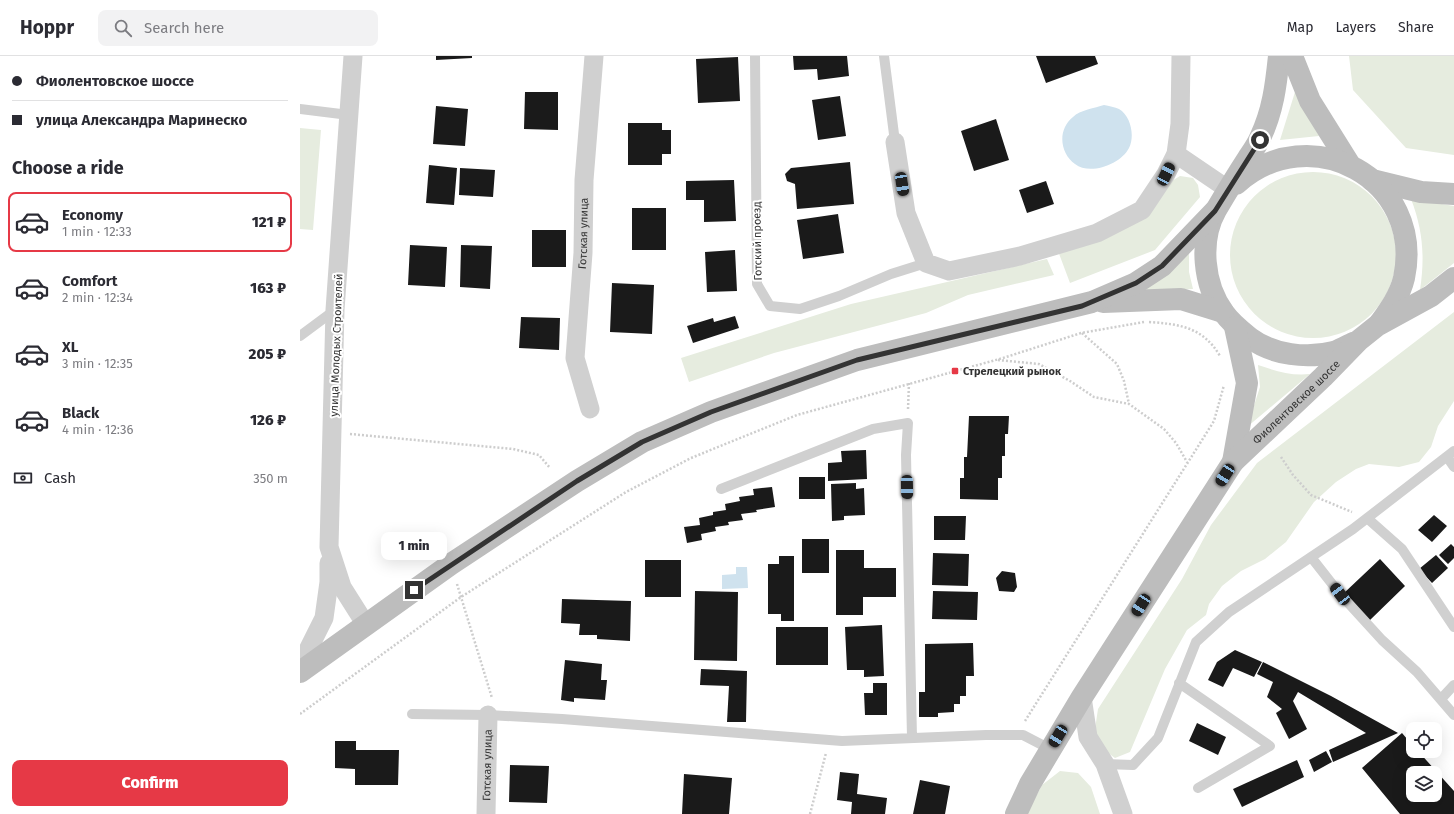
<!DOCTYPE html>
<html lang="en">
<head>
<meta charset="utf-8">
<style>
  body { margin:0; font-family:"Fira Sans",sans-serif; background:#f2f2f3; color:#2b2b33; height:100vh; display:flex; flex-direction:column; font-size:15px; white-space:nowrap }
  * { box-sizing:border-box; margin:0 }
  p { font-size:13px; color:#7c7c81 }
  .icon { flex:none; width:22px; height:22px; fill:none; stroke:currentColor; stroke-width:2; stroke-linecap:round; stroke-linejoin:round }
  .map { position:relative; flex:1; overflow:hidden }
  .sheet { display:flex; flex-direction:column; background:#fff; width:300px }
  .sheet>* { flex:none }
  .banner { display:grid; align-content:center; height:88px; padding:0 12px; background:#fff }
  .buttons { position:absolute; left:1106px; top:666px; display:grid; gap:8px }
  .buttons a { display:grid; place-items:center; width:36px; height:36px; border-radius:8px; background:#fff; box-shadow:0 4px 16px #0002; font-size:20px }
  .end { position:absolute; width:18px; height:18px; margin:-9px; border:5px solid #333; background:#fff; box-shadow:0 0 0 2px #fff }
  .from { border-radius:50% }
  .bubble { position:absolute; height:28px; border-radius:8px; background:#fff; box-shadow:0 4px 16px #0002; font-size:13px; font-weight:800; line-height:28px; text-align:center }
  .car { position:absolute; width:12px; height:24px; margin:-12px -6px; border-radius:5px; box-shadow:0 0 3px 1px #0007; background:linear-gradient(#222 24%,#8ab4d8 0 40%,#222 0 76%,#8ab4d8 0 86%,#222 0) }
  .banner b { display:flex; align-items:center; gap:14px; height:38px; font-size:15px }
  .banner b+b { border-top:1px solid #e1e1e2 }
  .banner i { width:10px; height:10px; background:#2b2b33 }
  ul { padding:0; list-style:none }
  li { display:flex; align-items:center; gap:12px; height:60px; margin:0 8px 6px; padding:0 4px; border:2px solid transparent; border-radius:8px }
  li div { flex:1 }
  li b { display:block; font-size:15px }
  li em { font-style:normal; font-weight:800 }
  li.current { border-color:#e63946 }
  li>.icon { width:36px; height:36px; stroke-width:1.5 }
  h2 { padding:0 12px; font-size:18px; line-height:48px }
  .pay { display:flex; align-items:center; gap:10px; height:44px; padding:0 12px; font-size:15px }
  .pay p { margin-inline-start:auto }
  .action { display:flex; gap:8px; margin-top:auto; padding:8px 12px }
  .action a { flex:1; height:46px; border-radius:8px; background:#e63946; color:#fff; font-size:16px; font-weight:800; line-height:46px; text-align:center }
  header { display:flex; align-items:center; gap:24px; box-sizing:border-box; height:56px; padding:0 20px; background:#fff; border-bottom:1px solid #e1e1e2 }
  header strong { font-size:19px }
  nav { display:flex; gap:22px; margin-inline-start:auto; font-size:14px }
  .search { width:280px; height:36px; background:#f2f2f3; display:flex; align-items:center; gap:10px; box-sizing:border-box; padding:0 14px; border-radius:8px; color:#7c7c81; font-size:15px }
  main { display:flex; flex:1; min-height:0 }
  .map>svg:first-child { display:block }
  .green { fill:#e6ecdf }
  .water { fill:#cfe2ee }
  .building { fill:#1a1a1a; fill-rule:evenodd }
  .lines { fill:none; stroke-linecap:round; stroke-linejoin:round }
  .path { stroke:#cdcdcd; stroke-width:2.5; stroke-dasharray:2 2; stroke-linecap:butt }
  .lane { stroke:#d0d0d0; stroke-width:10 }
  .street { stroke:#d0d0d0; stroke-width:19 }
  .secondary { stroke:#bdbdbd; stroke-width:22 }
  .route { stroke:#333; stroke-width:5 }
  .poi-dot { fill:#e63946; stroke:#fff; stroke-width:1.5 }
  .labels { text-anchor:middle; stroke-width:4; stroke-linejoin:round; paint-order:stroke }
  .street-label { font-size:11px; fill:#333; stroke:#fff }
  .poi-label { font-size:11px; font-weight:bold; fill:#333; stroke:#fff; text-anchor:start }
</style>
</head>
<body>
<header>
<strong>Hoppr</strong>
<div class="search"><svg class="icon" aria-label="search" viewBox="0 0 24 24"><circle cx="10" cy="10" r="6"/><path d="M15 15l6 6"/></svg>Search here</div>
<nav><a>Map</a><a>Layers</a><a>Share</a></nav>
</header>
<main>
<section class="sheet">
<div class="banner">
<b><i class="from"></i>Фиолентовское шоссе</b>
<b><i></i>улица Александра Маринеско</b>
</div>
<h2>Choose a ride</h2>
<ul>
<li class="current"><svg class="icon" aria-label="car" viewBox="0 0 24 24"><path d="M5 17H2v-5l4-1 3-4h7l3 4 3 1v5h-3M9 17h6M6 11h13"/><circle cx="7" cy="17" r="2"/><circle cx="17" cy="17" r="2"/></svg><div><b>Economy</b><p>1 min · 12:33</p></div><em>121 ₽</em></li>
<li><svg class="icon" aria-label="car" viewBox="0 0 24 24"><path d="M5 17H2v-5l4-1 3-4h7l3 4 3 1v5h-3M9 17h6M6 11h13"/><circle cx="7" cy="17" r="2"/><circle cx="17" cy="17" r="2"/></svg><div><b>Comfort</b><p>2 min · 12:34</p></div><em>163 ₽</em></li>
<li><svg class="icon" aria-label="car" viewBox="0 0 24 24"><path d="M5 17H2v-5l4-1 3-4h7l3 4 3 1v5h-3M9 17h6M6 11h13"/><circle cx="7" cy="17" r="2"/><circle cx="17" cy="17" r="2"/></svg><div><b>XL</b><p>3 min · 12:35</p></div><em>205 ₽</em></li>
<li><svg class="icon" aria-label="car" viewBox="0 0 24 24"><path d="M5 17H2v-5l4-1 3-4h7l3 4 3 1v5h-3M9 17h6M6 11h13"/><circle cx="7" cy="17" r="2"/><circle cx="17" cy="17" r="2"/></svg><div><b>Black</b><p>4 min · 12:36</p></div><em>126 ₽</em></li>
</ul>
<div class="pay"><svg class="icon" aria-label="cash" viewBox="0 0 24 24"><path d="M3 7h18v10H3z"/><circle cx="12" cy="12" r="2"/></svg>Cash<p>350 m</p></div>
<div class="action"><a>Confirm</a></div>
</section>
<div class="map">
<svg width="1154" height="758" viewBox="0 0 1154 758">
  <rect width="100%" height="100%" fill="#fff"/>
  <!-- green -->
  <path class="green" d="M1049 0H1154V99L1106 92 1053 34Z
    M995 36 1019 80 980 84Z
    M0 72 21 74 13 174 0 173Z
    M930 199a83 83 0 1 1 166 0a83 83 0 1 1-166 0Z
    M880 120 893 122 898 129 900 141 855 194 770 227 758 195Z
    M1111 143 1154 150V207L1120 234C1125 201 1123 174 1111 143Z
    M889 196V216L893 233 841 235Z
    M747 203 754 219 668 239 626 257 474 297 389 326 381 302 551 248Z
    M1154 256V345L1138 370 1131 391 1119 406 1099 411 1069 408 1056 413 1036 426 1014 446 986 486 965 503 941 515 922 530 909 548 906 559 887 574 865 613 830 696 815 702 800 691 795 673 798 653 882 523 911 469 957 407Z
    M958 309C976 315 991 320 1010 318L947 371 960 331Z
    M760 715 778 717 791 731 800 758H727L742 729Z"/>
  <!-- water -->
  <path class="water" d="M804 49C809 50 815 51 819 53 831 60 835 80 829 92 821 108 790 120 775 108 760 97 757 74 773 61 780 54 795 52 804 49Z
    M436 511H447L448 532 422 533V519L436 518Z"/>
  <!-- building -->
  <path class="building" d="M136 0H172V2L136 4Z
    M493 0H547L549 20 518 24 517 13 494 14Z
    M736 0H795L798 8 746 27Z
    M438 1 440 45 398 47 396 3Z
    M225 36H258V74L224 73Z
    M540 40 546 80 518 84 512 44Z
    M136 50 168 53 165 90 133 88Z
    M696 63 709 104 674 115 661 75Z
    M328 67H362V74H371V98H362V109H328Z
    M550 106 554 148 497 153 495 128 487 125 485 118 491 112Z
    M129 109 157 112 154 149 126 147Z
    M160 112 195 114 193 141 159 139Z
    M434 124 436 165 404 166V144H386V125Z
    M746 125 754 148 727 157 719 134Z
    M332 152H366V194H332Z
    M538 158 544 197 503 203 497 164Z
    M232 174H266V211H232Z
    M110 189 147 191 145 231 108 229Z
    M161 189 192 190 190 233 160 231Z
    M435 194 437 235 407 236 405 196Z
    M312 227 354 229 352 278 310 276Z
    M435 260 439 272 393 287 387 270 413 262 414 266Z
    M221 261 260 262 259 294 219 292Z
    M669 360H709L708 378H705V400H702V422H698V444L660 443V422H664V401H667Z
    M566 394 567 423 528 425V407L542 406 541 395Z
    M499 421H525V443H499Z
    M556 427V433L564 432 565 459 544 460V464L532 465 531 428Z
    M472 431 475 451 456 454 457 456 441 458 443 464 428 466 429 469 415 471 416 475 401 478 402 484 387 487 384 471 400 469 399 462 413 459V456L426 454 425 448 440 445 439 441 454 439 453 433Z
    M1134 459 1147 470 1132 486 1118 474Z
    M634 460H666L665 484H634Z
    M502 483H529V517H502Z
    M1151 488 1154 491V502L1148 508 1139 499Z
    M536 494H564V512H596V541H563V559H536Z
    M633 497 669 498 668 530 632 529Z
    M1136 499 1148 512 1132 527 1119 513Z
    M479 500H494V565H481V558H468V508H479Z
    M1080 503 1105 530 1069 565 1043 538Z
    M345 504H381V541H345Z
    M702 515 715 517 717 531 714 536 699 535 696 522Z
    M395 535 438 536 437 605 394 604Z
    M633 535 678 536 677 564 632 563Z
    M262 543 331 545 330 585 297 583V579H279L280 568 261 567Z
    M582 569 584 620 564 621V614H547L545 571Z
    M476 571H528V609H476Z
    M673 587 674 620H666V640H660V648H654V656L638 657V661H619V636H625V588Z
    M935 594 962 606 954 621 933 612 923 631 908 624 917 606Z
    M265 604 302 608 301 624H307L305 644 274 642V646L261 644Z
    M963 606 1031 640 1098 677 1033 706 1029 694 1066 677 998 636 993 645 1007 673 989 683 976 657 982 653 967 641 973 626 957 618Z
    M401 613 447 615 446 666H427L429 630 400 629Z
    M573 627H587V659H565L564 637H573Z
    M897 667 926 681 918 699 889 685Z
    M1102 677 1113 690V695H1118L1154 735V758H1100L1062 712ZM1113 717H1135V739H1113Z
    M35 685H56V694H99L98 729H55V713L35 712Z
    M1026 695 1032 706 1014 716 1009 704Z
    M997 704 1004 721 942 751 933 733Z
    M210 709 249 710 247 747 209 746Z
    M540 716 559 718 557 738 587 742 585 758H551L552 746 537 744Z
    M384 718 432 722 429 758H382Z
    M620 724 650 730 645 758H613Z"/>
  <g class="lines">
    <!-- path -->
    <path class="path" d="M849 266C879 268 903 271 920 300
      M782 277 817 308 824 325 829 348
      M698 304 739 308 770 325 794 341 829 348 864 373 876 387 887 406
      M608 353 609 327
      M50 378 213 393 239 399 250 412
      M981 401 993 419 1011 439 1052 456
      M157 528 192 642
      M0 658 161 541 326 436 391 402 497 359 703 302 781 277 844 266
      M725 665 914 365 924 329
      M510 758 526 697"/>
    <!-- lane -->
    <path class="lane" d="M455 0 457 228 470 250 500 253 539 240 591 218 626 207
      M584 0 595 86
      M0 53 49 59
      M0 280 35 254
      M1147 401 1154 411
      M421 433 573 373 608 367 606 399 612 682
      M1067 462 1102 493 1154 571
      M1011 501 1040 538 1082 584 1117 616 1154 659
      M879 627 970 690 898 732
      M1141 643 1154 629
      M112 658 188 659 262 663 542 685 686 679H723L750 693
      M805 708 833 709 858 682 896 586 929 556 1053 473 1154 395"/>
    <!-- street -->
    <g class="street">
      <path d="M53 0 35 254 29 491 42 531 66 569"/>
      <path d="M595 86 606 157 626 207 649 215 720 200 797 177 842 154 866 118 876 98 880 68 881 0"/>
      <path d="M876 98 929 134"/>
      <path id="s1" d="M290 353 275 302 283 197 284 124 294 0"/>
      <path d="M0 610 24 562 29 526V507"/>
      <path d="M782 641 788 681 805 708 823 758"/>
      <path id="s2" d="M186 758 188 659"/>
    </g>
    <!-- secondary -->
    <g class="secondary">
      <path d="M979 0C976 29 973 55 960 82 957 89 952 96 948 102 937 119 926 137 916 154 899 184 903 229 924 257 931 267 940 274 950 282 973 299 1007 303 1034 296 1040 294 1047 290 1053 287"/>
      <path d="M992 0 1010 45 1050 109"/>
      <path d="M1072 124 1121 136 1154 138"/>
      <path d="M936 128C1010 61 1125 123 1104 222 1100 239 1090 253 1080 267"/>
      <path d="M803 246 881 243 923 256"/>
      <path d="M933 406 947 327 935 271"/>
      <path d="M0 616 151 508 277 425 342 386 411 356 557 304 792 246 836 227 862 210 915 155"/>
      <path id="s3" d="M716 758 730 728 782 641 933 406 1023 321 1058 285 1078 269 1131 240 1154 222"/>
    </g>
  </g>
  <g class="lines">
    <!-- route -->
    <path class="route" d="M114 534 277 425 342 386 411 356 557 304 782 250 836 227 862 210 915 155 960 84"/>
  </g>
  <!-- markers -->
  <rect class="poi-dot" x="651" y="311" width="8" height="8" rx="2"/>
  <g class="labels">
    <!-- street labels -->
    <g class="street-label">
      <text dy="4" stroke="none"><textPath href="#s1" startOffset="178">Готская улица</textPath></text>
      <text transform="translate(457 185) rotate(-91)" y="4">Готский проезд</text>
      <text transform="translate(36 289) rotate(-88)" y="4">улица Молодых Строителей</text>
      <text dy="4" stroke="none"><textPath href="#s3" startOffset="501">Фиолентовское шоссе</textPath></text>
      <text dy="4" stroke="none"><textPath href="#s2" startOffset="49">Готская улица</textPath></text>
    </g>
    <!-- poi labels -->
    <g class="poi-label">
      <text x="663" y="319">Стрелецкий рынок</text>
    </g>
  </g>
</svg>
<div class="buttons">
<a><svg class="icon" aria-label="locate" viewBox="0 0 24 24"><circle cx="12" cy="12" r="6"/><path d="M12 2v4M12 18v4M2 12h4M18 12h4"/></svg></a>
<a><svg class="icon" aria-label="layers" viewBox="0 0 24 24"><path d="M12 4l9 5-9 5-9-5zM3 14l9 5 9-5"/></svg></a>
</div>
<i class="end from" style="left:960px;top:84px"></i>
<i class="end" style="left:114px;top:534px"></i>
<div class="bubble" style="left:81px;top:476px;width:66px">1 min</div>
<i class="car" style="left:866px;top:118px;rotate:26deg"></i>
<i class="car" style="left:602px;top:128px;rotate:171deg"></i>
<i class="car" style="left:925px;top:419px;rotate:213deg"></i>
<i class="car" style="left:607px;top:431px;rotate:179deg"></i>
<i class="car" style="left:1040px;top:538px;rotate:323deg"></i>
<i class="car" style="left:841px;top:549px;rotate:213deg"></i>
<i class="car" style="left:758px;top:680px;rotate:211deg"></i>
</div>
</main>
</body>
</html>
